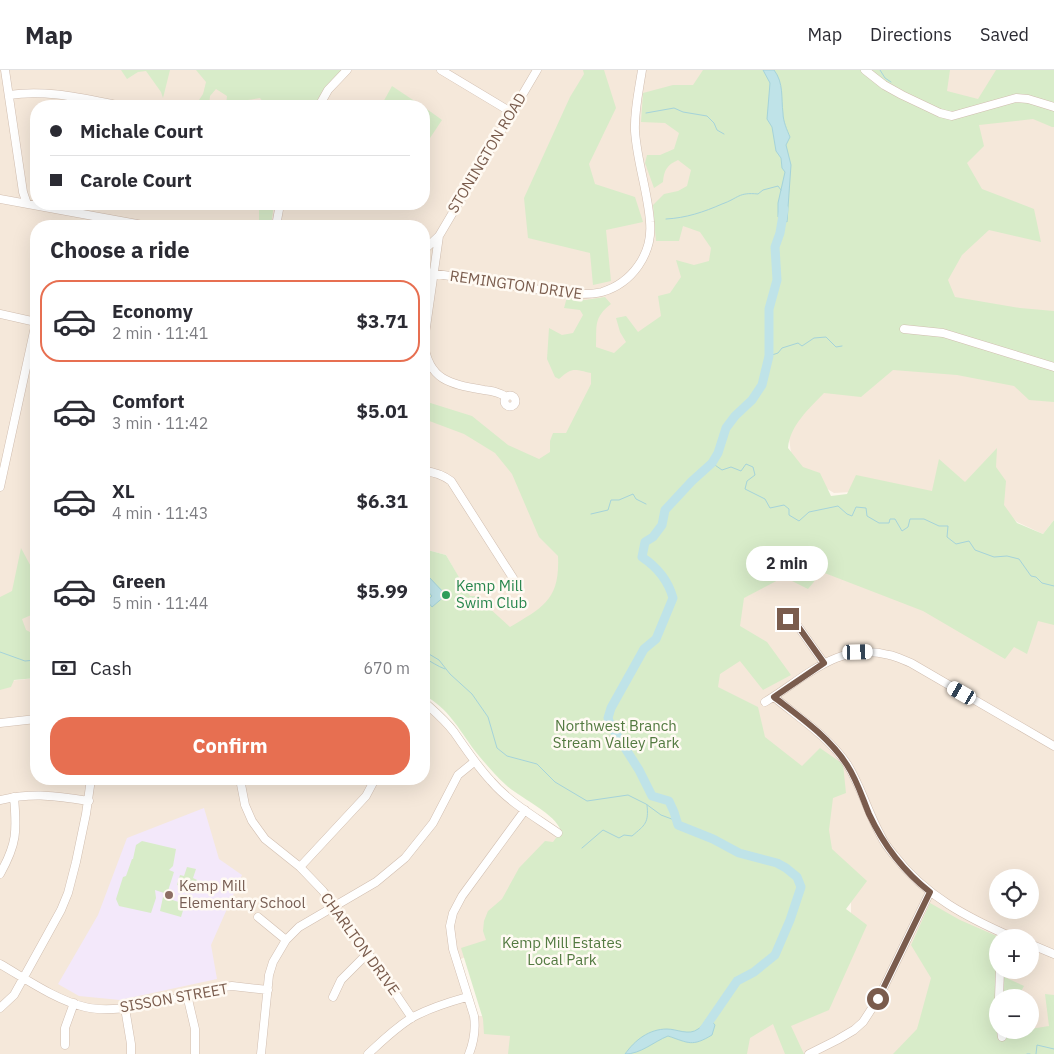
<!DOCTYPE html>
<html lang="en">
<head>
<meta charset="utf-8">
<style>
  body { margin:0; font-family:"IBM Plex Sans",sans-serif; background:#f7f7f7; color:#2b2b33; height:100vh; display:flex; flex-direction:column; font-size:19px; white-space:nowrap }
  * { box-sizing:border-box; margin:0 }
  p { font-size:16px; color:#7c7c81 }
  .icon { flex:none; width:28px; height:28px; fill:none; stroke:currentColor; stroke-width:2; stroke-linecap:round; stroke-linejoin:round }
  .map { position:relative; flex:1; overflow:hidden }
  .details { position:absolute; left:30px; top:150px; width:400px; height:565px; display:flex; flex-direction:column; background:#fff; border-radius:20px; box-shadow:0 5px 20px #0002 }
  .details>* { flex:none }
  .guide { position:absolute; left:30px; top:30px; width:400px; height:110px; border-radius:20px; box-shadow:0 5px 20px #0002; display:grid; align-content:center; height:110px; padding:0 20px; background:#fff }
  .fabs { position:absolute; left:989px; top:799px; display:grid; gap:10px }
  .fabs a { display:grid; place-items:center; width:50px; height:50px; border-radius:50%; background:#fff; box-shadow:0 5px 20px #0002; font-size:25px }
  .end { position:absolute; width:22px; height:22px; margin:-11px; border:6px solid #7a5c4d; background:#fff; box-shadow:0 0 0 2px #fff }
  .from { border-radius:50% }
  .bubble { position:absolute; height:35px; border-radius:18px; background:#fff; box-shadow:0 5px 20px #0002; font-size:16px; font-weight:700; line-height:35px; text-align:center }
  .car { position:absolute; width:15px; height:30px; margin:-15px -8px; border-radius:6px; box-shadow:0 0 4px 1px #0007; background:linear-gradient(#fff 24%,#345 0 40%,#fff 0 76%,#345 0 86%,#fff 0) }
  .guide b { display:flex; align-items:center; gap:18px; height:48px; font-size:19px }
  .guide b+b { border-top:1px solid #e1e1e2 }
  .guide i { width:12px; height:12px; background:#2b2b33 }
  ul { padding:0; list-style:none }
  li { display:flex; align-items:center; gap:15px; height:82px; margin:0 10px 8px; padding:0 10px; border:2px solid transparent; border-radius:20px }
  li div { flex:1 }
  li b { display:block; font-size:19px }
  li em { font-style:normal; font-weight:700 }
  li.current { border-color:#e76f51 }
  li>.icon { width:45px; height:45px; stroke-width:1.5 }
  h2 { padding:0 20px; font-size:22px; line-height:60px }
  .pay { display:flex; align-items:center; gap:12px; height:55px; padding:0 20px; font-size:19px }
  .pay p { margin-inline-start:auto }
  .primary-button { display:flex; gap:10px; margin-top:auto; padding:10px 20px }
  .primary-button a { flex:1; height:58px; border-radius:20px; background:#e76f51; color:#fff; font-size:20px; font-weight:700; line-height:58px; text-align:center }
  header { display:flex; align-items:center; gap:30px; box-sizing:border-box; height:70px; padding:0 25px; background:#fff; border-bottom:1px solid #e1e1e2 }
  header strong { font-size:24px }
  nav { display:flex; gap:28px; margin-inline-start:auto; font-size:18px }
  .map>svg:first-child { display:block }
  .residential { fill:#f5e8da; fill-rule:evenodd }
  .education { fill:#f3e8fa }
  .green { fill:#d8ecc9 }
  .water { fill:#bfe3e8; stroke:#a5d3da }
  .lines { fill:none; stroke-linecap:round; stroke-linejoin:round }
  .stream { stroke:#a5d3da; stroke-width:1 }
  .river { stroke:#bfe3e8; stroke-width:9 }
  .minor-casing { stroke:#d1beb0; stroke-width:9 }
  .minor { stroke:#fff; stroke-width:8 }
  .route { stroke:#7a5c4d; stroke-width:6 }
  .leisure-dot { fill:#2e9e5b; stroke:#fffaf3; stroke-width:2 }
  .education-dot { fill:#8d6e63; stroke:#fffaf3; stroke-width:2 }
  .labels { text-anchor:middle; stroke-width:5; stroke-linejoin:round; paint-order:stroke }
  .street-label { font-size:15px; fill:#7a5c4d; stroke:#fffaf3 }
  .leisure-label { font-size:15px; fill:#27864d; stroke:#fffaf3; text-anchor:start }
  .park-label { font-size:15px; fill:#537a41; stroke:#fffaf3 }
  .education-label { font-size:15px; fill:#785e54; stroke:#fffaf3; text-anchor:start }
</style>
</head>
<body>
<header>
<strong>Map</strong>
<nav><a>Map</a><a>Directions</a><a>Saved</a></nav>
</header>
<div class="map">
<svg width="1054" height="984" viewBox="0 0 1054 984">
  <rect width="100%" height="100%" fill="#fdf6ec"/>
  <!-- residential -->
  <path class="residential" d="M0 0H732L736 128 537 595 492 566 446 485 424 479V156H36V562L0 563ZM36 36H424V134H36Z
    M902 0H1002L1054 37V450L1043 464 1017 452 988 425 934 427 851 422 834 423 793 398 789 368Z
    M749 484 1054 554V956L901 984H715L851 870V813L711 616ZM998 808H1030V840H998ZM998 868H1030V900H998ZM998 928H1030V960H998Z
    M36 608V709H424V632L443 650 492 713 558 763 548 789 491 876 456 891 474 946H507L516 973 510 984H0V612Z"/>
  <!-- education -->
  <path class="education" d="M204 738 219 789 242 805 211 875 217 909 120 930 79 926 58 914 98 845 127 768Z"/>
  <!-- green -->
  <path class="green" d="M121 0H170L163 28 161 22 146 1 138 2 127 9Z
    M196 0H343L331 11 313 36H266L260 28 248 30 246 36H226L227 26 216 19 210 26 209 36H195L203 24 206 12Z
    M583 0H604L616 38 589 94 595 114 635 127 643 152 606 160 611 211 593 215 590 183 528 168 524 128 570 27 584 4Z
    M703 0H950L947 21 978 29 996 0H1054V57H1052L1033 49 979 55 984 76 967 93 982 119 1034 139 1041 172 989 160 962 185 948 210 955 227 1020 238 1054 241V332L1029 330 1014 316 957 305 893 300 861 327 824 323C809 339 790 355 788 378L803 397 820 403 831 426 847 424 856 405 932 421 939 389 965 412 997 378 996 397 1006 411 1004 435 1017 453 1043 464 1054 450V555L1038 551 1027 584 1014 577 1005 589 923 541 822 502 808 519 784 507 744 528 740 556 767 572 791 605 763 620 740 591 720 604 718 617 758 637 765 667 802 696 820 678 843 694 846 723 833 728 829 760 832 779 867 811 846 839 867 855 829 940 791 956 804 984H785L773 954 750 968 747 984H508L510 966 484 964 483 949 461 878 486 870 483 861 484 851 488 841 502 829 519 798 545 771 553 772 561 761C555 743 520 728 506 715 495 705 484 692 475 681 458 658 449 639 424 625V479L446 485 470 526H476L510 557C543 537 560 530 558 486L539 467 512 404 495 383 464 364 424 349V331L472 346 508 375 539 389 550 382V371L553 363H566L591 314V303C574 299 572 297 559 309L555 307 547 289 549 258 562 265 573 263 583 245 580 240 564 238 567 227 585 230 605 227 611 234C593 248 597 256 596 277L614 283 626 272 620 262 616 248 626 246 638 262 661 246 658 226 670 223 681 207 676 190 694 195 709 191 711 178 700 162 683 156 679 171H656L653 135 664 124 678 121 687 116 691 100 678 90C667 95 664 100 663 112L654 118 645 93 647 85H660L674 79 679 63 665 53 641 52 643 23 673 15H693Z
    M392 16 422 36H381Z
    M424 37 442 50 424 77Z
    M259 134H274L271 156H259Z
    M21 478 36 506V543L22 549 26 560 32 563 36 562V608L14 610 11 617 0 620V527L12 521Z
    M142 771 176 779 173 796 169 800 174 802 167 824 155 820 156 828 151 843 119 836 116 829 123 807 126 806 132 789H133L136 775Z
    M187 797 196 799 193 808 197 810 194 820 177 815 180 805 184 806Z
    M163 827 185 834 181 847 160 841Z
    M930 833 960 850 999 867 998 868 996 903 1024 916 1018 927 998 928V960H1030V959L1049 956 1045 924 1054 925V984H893L917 959 931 908 911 875Z"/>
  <!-- water -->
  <path class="water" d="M763 0H774C784 13 781 28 783 43 783 51 787 60 790 67L786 75 791 95 787 152 778 147V133L785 102 782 98 781 88 776 81 772 57 767 49 770 13Z
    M428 506 446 525 432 537 427 531 432 526 424 517V510Z
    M708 947 715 955 712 965C692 977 689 973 668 966 653 972 641 984 625 984 635 970 649 959 667 959 677 959 689 966 698 959 702 957 705 951 708 947Z"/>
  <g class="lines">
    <!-- stream -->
    <path class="stream" d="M880 0 885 8 891 12
      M646 43 674 38 683 42 707 46 714 53 717 60 724 64
      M666 149C686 148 704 142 722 134 739 128 738 122 758 124L763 120 778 116 781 120
      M769 286 778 283 782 278 798 273 802 276 814 268 826 267 836 277 842 276
      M712 393 722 400 731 397 741 401 746 394 753 397 755 405 747 411 745 419 765 429 770 438 784 435 789 439V445L799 451 809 442 838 436 847 444 852 446 856 437 866 438 867 446 879 453H889L890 449H895L902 461 908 457 910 449H924L939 456H948L947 467 956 474 969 471 975 480 994 487 1007 486 1019 489 1031 506 1036 507 1042 513 1054 516
      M591 444 608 440 611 430H619L633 424 636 429 646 434
      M424 581 439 590 450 604 472 624 488 647 497 678 507 686 537 694 555 712 587 731 628 725 646 734 661 745 677 751
      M0 582 25 591 36 590
      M424 588C432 592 437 596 445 599
      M582 778 603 760 619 768 624 765 632 766C645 755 649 753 647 735
      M1027 984H1030
      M1036 984 1037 975 1054 979"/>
    <!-- river -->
    <path class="river" d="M704 959 737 911 754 902 775 885 790 850 801 817 797 807 786 798 777 793 739 783 713 769 678 755 674 742 669 731 652 726 639 700 611 656 608 648 611 638 644 579 656 569 673 528C668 510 657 497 642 487L645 472 653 467 662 455 665 440 692 411 712 393 718 383 726 358 735 346 752 330 762 315 769 286V239L777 210 775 177 780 163 784 139"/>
    <!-- minor casing -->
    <g class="minor-casing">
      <path id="minor" d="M5 0 23 122 27 134
        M441 0 511 42
        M865 0 884 15 902 25 940 43 952 46 1016 28 1028 29 1054 37
        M9 25C47 19 85 29 122 36
        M319 36 328 20 347 0
        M0 129 148 156
        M276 156 280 134
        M424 180 439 166
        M424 202 567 224C579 224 591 225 602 222 632 213 653 184 650 152 648 122 637 92 635 61 634 41 639 20 642 0
        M0 244 36 252 0 417
        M904 259 943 263 1054 297
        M424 271 439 166 537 0
        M424 274C429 311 451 314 484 320 492 321 500 322 506 327
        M504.5 331a5.5 5.5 0 1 1 11 0a5.5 5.5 0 1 1-11 0Z
        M424 401C434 402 443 405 451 411L513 508
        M788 549 795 552 824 593
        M774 627C799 648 828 666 847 694 861 716 868 743 881 766 884 773 889 779 894 785 925 826 968 848 1014 868
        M424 632C434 641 445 650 454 662 466 679 477 696 491 711 509 732 535 747 558 763
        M765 632C805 608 838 571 889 585 896 586 903 590 911 593L1054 676
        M0 653 36 649
        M240 709 245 735 252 751 265 769 300 797 323 821 368 883 412 948
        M0 730C35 722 54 726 89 731
        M300 797 366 726 375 709
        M0 804C17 774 17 761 14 727
        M258 847 286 870
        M1030 874 1054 884
        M0 894C26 909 56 930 85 937 122 946 186 925 224 917L232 916 268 920
        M187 925 195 959V984
        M333 927 341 910 368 883
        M999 928 1000 900
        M0 938 14 925 61 840 68 823 76 792 86 744 91 709
        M125 938 131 974V984
        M1001 960 1002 967
        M65 975V958L74 933
        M261 984 269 905 273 892 286 870 299 857 376 812 405 788 433 753 458 705 474 692
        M368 984C382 971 396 957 413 947 430 938 449 932 467 927
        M469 984C474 971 476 960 474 946L453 879 450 856 453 843 462 826 525 740
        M809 984 837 970 854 960 863 952 878 929 930 822"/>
    </g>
    <!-- minor -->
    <use href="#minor" class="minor"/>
  </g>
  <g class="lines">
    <!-- route -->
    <path class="route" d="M788 549 795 552 824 593 774 627C800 647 829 667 847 695 857 710 862 727 869 744 883 774 903 801 930 822L878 929"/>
  </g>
  <!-- markers -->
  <circle class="leisure-dot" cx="446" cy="525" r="5"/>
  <circle class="education-dot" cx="169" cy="825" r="5"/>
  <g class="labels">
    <!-- street labels -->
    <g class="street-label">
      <text transform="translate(487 83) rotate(-59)" y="5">STONINGTON ROAD</text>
      <text transform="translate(516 215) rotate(8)" y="5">REMINGTON DRIVE</text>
      <text transform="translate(360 874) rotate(54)" y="5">CHARLTON DRIVE</text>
      <text transform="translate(174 928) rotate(-10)" y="5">SISSON STREET</text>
    </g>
    <!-- leisure labels -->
    <g class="leisure-label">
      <text x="456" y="521">Kemp Mill<tspan x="456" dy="17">Swim Club</tspan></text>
    </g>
    <!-- park labels -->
    <g class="park-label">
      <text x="616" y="661">Northwest Branch<tspan x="616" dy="17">Stream Valley Park</tspan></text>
      <text x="562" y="878">Kemp Mill Estates<tspan x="562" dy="17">Local Park</tspan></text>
    </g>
    <!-- education labels -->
    <g class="education-label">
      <text x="179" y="821">Kemp Mill<tspan x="179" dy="17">Elementary School</tspan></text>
    </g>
  </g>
</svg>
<div class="fabs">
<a><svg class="icon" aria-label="locate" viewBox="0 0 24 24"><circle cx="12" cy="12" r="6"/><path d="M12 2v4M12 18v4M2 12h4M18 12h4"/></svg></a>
<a>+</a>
<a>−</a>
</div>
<i class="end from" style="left:878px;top:929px"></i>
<i class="end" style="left:788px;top:549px"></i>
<div class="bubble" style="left:746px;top:476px;width:82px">2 min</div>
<i class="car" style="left:858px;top:582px;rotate:88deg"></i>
<i class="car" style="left:962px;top:623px;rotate:300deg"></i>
<div class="guide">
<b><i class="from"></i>Michale Court</b>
<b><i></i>Carole Court</b>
</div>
<section class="details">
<h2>Choose a ride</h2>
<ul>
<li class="current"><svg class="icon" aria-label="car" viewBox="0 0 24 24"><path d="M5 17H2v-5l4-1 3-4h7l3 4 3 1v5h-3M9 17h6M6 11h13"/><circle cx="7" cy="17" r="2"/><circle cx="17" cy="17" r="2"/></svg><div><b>Economy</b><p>2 min · 11:41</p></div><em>$3.71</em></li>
<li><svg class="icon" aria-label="car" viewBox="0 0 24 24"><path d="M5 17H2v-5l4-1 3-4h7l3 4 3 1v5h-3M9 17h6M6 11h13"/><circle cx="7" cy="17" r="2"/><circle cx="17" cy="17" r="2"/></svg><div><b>Comfort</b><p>3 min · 11:42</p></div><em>$5.01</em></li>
<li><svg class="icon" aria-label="car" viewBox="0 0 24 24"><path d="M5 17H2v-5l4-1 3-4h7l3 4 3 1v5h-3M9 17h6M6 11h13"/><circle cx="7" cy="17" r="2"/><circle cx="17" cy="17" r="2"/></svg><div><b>XL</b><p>4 min · 11:43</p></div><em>$6.31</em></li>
<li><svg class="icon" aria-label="car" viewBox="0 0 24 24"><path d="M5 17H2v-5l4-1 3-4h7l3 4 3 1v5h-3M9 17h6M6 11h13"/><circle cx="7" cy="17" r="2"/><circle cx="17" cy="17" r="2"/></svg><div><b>Green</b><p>5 min · 11:44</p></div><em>$5.99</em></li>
</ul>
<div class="pay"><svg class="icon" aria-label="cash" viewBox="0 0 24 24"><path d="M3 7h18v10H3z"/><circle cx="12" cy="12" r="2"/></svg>Cash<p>670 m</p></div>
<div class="primary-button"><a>Confirm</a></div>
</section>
</div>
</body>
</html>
